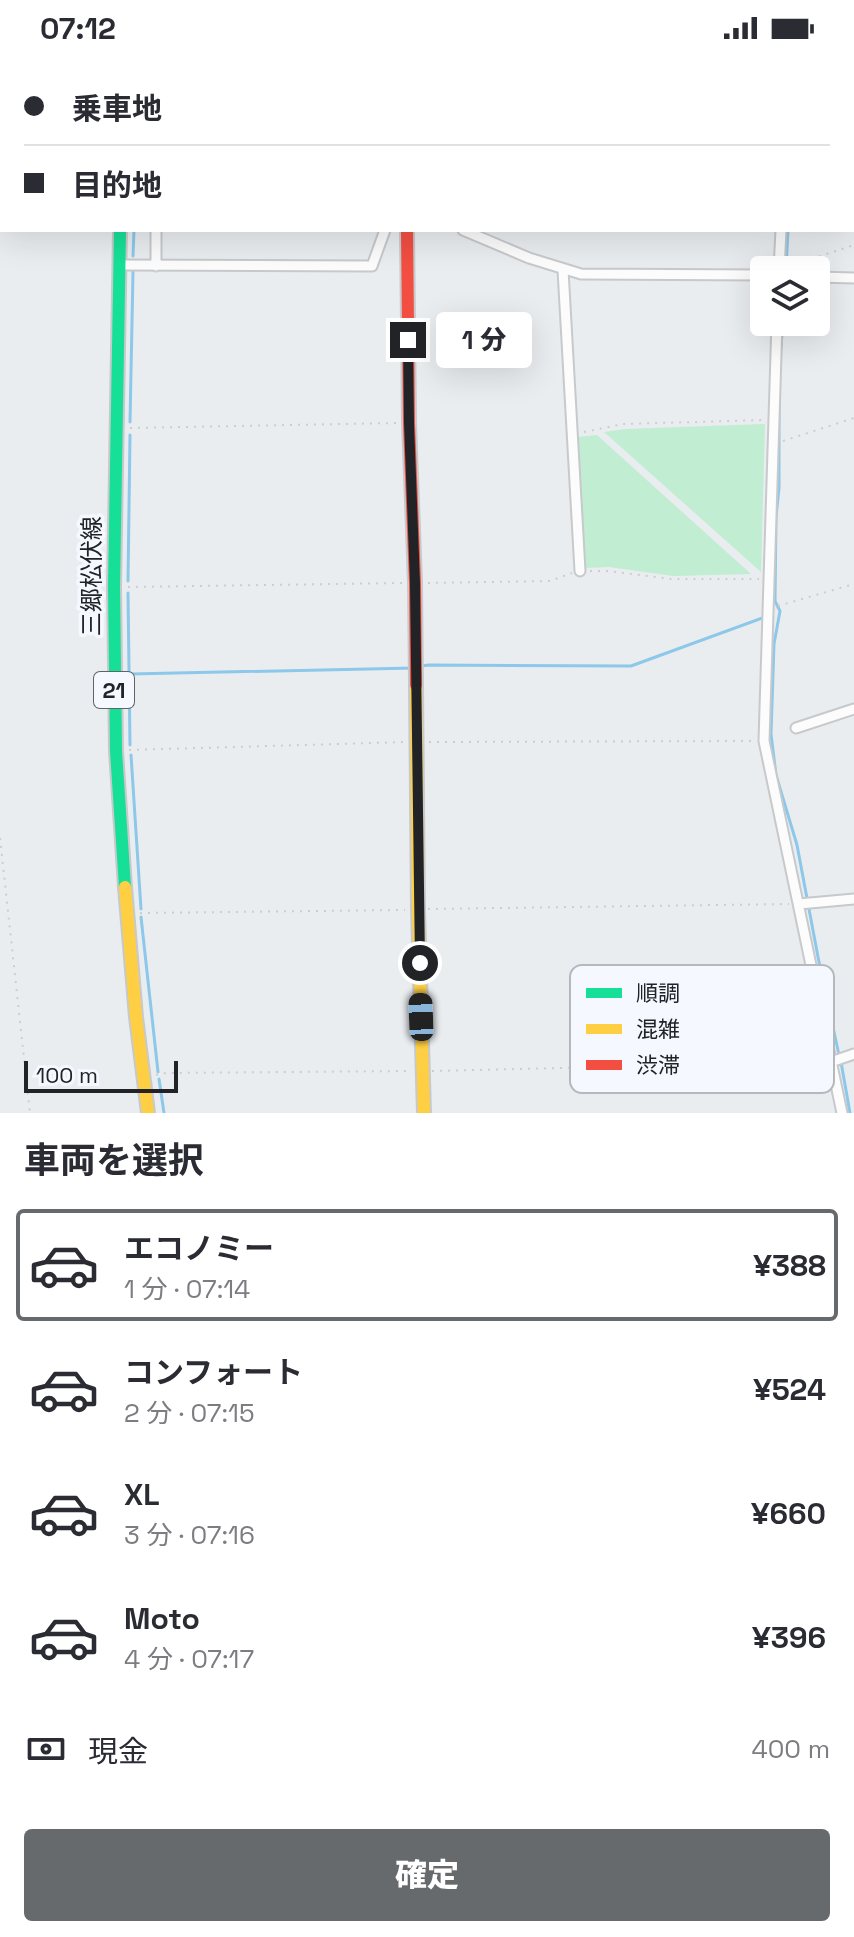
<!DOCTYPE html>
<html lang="ja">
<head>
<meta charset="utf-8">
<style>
  body { margin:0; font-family:"Space Grotesk","Noto Sans JP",sans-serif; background:#f7f7f7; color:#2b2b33; height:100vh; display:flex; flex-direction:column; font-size:30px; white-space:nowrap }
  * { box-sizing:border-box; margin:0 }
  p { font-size:26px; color:#7c7c81 }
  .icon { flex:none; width:44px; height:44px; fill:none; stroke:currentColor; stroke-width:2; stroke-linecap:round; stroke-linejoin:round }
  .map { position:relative; height:1057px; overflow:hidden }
  .side { display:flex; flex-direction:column; background:#fff; flex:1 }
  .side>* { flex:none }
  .top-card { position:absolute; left:0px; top:0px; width:854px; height:176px; box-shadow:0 8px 32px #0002; display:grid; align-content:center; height:176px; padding:0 24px; background:#fff }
  .tools { position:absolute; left:750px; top:200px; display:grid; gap:16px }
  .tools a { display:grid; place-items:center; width:80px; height:80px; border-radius:8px; background:#fff; box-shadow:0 8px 32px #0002; font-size:40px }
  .scale { position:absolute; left:24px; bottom:20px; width:154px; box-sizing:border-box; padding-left:8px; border:4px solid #212326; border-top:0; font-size:22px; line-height:28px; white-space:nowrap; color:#212326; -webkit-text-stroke:6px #f5f9ff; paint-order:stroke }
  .end { position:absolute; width:36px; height:36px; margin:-18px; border:10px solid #212326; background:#fff; box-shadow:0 0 0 4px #fff }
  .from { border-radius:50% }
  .bubble { position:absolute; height:56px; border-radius:8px; background:#fff; box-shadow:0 8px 32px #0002; font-size:26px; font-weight:800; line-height:56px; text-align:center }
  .car { position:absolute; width:24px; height:48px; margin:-24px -12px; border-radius:10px; box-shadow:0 0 6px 2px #0007; background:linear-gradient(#222 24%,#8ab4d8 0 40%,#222 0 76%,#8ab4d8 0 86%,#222 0) }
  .top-card b { display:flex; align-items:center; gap:28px; height:76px; font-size:30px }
  .top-card b+b { border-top:2px solid #e1e1e2 }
  .top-card i { width:20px; height:20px; background:#2b2b33 }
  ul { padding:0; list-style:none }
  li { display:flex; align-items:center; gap:24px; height:112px; margin:0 16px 12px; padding:0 8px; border:4px solid transparent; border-radius:8px }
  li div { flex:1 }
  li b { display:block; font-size:30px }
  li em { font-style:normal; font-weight:800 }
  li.active { border-color:#676a6d }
  li>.icon { width:72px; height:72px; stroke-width:1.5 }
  h2 { padding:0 24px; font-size:36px; line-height:96px }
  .pay { display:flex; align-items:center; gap:20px; height:88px; padding:0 24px; font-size:30px }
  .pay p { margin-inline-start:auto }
  .button { display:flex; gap:16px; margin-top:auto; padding:16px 24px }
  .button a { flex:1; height:92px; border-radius:8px; background:#676a6d; color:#fff; font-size:32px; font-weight:800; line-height:92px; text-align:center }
  .status { display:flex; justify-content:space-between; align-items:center; height:56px; padding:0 40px; background:#fff; direction:ltr }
  .status svg { height:22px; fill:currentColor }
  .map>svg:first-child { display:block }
  .green { fill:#c1edd2 }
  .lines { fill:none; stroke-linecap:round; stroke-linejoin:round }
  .stream { stroke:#8cc8e9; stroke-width:3 }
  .street-casing { stroke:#c7c9cb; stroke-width:13 }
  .fast-casing { stroke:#c7c9cb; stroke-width:16 }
  .slow-casing { stroke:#c7c9cb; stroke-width:16 }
  .jam-casing { stroke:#c7c9cb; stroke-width:16 }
  .path { stroke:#cccdce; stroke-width:2; stroke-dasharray:2 6; stroke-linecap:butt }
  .street { stroke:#fcfcfd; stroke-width:9 }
  .fast { stroke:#16e098; stroke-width:12 }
  .slow { stroke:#ffcf43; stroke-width:12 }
  .jam { stroke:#f24e42; stroke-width:12 }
  .route { stroke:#212326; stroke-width:10 }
  .labels { text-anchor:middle; stroke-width:7; stroke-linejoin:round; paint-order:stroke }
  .shield { fill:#f5f9ff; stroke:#616367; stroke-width:2 }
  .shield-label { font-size:22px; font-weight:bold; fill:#212326 }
  .street-label { font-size:24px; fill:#212326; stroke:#f5f9ff }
  .key { fill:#f5f9ff; stroke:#b5b9be; stroke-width:2 }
  .key-label { font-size:22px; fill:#212326 }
</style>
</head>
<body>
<div class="status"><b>07:12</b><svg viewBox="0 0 49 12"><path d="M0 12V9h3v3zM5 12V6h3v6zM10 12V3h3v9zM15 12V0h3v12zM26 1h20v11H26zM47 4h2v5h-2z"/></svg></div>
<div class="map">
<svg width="854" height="1057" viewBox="0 0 854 1057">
  <rect width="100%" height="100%" fill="#eaedf0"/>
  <!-- green -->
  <path class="green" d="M765 368 761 516 604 376 625 373Z
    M597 379 751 518 673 520 609 511 584 512 577 381Z"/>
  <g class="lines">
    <!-- stream -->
    <path class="stream" d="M794 2V0
      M133 200 134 174
      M786 214 788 174
      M780 302 783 266
      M779 336V432L776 461 775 545 780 555 774 588 771 678 776 719 797 789 818 901 839 999
      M130 366 133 216
      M128 525 130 379
      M128 537 130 689
      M421 610 429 609 631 610 765 561
      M130 618 414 612
      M131 699 141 853
      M141 861 158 1016
      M841 1006 850 1057
      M159 1023 164 1057"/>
    <!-- street casing -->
    <g class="street-casing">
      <path id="street" d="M140 0 160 2
        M403 0 404 2
        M787 2V0
        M852 19 854 18
        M156 174V210
        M463 174 529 202 581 218 764 219
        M120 209 372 210 385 174
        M563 214 580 515
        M779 214 781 174
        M816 221 854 222
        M777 266 764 685 842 1057
        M796 672 854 653
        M799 848 854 843
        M831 1006 854 998"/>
    </g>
    <!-- fast casing -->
    <g class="fast-casing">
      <path id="fast" d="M117 0V2
        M120 174 114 531 116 695 125 831"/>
    </g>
    <!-- slow casing -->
    <g class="slow-casing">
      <path id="slow" d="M416 629 418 854 424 1057
        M125 831 136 961 148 1057"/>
    </g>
    <!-- jam casing -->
    <g class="jam-casing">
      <path id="jam" d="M407 174 409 367 415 527 416 629"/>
    </g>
    <!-- path -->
    <path class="path" d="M796 208 854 189
      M130 372 396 367
      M584 376 623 368 765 364
      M783 385 854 362
      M590 515H608L671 523H759
      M428 527 550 525 572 517
      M128 531 402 527
      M778 550 854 528
      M429 686 755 685
      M129 694 407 686
      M0 782 30 1057
      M428 853 789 848
      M140 857 405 854
      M432 1015 822 1006
      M156 1019 166 1017 410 1015"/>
    <!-- street -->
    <use href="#street" class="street"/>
    <!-- fast -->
    <use href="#fast" class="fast"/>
    <!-- slow -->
    <use href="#slow" class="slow"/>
    <!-- jam -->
    <use href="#jam" class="jam"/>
  </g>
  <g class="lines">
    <!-- route -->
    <path class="route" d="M408 284 409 367 415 527 420 907"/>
  </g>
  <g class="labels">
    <!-- shield labels -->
    <rect class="shield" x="94" y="616" width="40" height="36" rx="6"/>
    <g class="shield-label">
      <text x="114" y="642">21</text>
    </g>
    <!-- street labels -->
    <g class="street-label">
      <text transform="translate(92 520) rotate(-90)" y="8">三郷松伏線</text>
    </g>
  </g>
  <!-- legend -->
  <rect x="570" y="909" width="264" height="128" rx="12" class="key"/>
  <rect x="586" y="932" width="36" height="10" fill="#16e098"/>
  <rect x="586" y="968" width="36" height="10" fill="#ffcf43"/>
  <rect x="586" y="1004" width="36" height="10" fill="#f24e42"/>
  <g class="key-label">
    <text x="636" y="945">順調</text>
    <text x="636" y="981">混雑</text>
    <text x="636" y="1017">渋滞</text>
  </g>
</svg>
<div class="tools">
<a><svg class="icon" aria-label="layers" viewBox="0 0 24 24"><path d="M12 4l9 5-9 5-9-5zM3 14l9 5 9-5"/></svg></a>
</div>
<div class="scale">100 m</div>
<i class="end from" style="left:420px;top:907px"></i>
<i class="end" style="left:408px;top:284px"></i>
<div class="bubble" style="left:436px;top:256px;width:96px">1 分</div>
<i class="car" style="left:421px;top:961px;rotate:358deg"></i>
<div class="top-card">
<b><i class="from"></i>乗車地</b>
<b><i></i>目的地</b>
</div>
</div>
<section class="side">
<h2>車両を選択</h2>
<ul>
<li class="active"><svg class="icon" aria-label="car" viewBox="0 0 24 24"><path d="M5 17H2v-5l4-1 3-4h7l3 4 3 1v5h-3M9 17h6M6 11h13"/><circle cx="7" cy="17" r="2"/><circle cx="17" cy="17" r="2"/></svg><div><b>エコノミー</b><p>1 分 · 07:14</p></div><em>¥388</em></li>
<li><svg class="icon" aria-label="car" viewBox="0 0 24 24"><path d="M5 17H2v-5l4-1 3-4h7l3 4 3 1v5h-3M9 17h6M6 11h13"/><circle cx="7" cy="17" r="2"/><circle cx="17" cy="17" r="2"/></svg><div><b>コンフォート</b><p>2 分 · 07:15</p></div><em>¥524</em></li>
<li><svg class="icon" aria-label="car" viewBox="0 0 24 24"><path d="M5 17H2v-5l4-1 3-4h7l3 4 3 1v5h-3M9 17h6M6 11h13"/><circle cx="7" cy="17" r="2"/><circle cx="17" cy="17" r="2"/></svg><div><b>XL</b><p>3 分 · 07:16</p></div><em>¥660</em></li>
<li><svg class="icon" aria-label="car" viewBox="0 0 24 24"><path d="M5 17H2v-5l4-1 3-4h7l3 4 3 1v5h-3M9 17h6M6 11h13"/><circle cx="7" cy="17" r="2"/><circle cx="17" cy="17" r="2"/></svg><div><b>Moto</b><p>4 分 · 07:17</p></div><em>¥396</em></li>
</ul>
<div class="pay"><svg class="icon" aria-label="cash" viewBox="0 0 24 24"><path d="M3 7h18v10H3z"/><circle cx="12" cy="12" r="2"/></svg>現金<p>400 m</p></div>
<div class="button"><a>確定</a></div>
</section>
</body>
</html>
